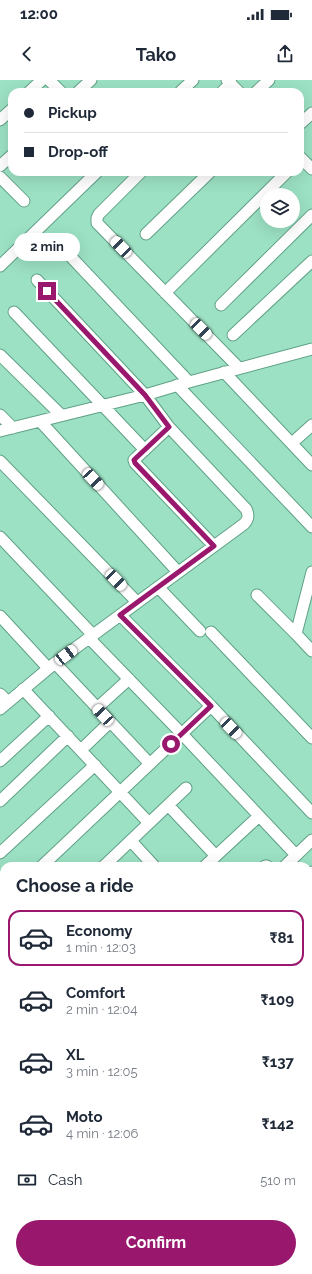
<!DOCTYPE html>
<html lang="en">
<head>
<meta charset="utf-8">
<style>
  body { margin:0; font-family:Raleway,sans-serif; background:#f2f2f3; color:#1f2937; height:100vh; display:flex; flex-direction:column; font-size:15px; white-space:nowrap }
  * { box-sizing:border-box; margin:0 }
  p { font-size:13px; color:#747a83 }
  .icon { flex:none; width:22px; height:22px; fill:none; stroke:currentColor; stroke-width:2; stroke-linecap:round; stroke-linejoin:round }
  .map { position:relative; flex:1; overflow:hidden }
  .drawer { position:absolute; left:0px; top:782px; width:312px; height:412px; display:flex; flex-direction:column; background:#fff; border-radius:12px 12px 0 0; box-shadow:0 4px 16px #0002 }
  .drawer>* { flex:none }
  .guide { position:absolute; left:8px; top:8px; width:296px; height:88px; border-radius:12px; box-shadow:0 4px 16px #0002; display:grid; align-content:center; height:88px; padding:0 16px; background:#fff }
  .tools { position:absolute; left:260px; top:108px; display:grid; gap:8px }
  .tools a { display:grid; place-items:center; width:40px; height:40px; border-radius:50%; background:#fff; box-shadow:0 4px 16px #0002; font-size:20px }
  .end { position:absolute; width:18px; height:18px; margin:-9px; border:5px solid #99186e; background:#fff; box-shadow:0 0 0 2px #fff }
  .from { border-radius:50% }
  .bubble { position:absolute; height:28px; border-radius:14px; background:#fff; box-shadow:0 4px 16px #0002; font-size:13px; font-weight:700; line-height:28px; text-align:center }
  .car { position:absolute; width:12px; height:24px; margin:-12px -6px; border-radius:5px; box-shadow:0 0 3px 1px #0007; background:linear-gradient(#fff 24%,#345 0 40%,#fff 0 76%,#345 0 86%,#fff 0) }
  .guide b { display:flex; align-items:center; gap:14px; height:38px; font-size:15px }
  .guide b+b { border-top:1px solid #e0e1e3 }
  .guide i { width:10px; height:10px; background:#1f2937 }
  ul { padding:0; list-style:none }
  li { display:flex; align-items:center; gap:12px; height:56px; margin:0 8px 6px; padding:0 8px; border:2px solid transparent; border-radius:12px }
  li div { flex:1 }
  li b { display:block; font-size:15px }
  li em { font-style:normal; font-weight:700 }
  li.on { border-color:#99186e }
  li>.icon { width:36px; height:36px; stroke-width:1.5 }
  h2 { padding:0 16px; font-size:18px; line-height:48px }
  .pay { display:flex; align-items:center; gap:10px; height:44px; padding:0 16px; font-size:15px }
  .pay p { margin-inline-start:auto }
  .primary-button { display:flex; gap:8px; margin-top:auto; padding:8px 16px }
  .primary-button a { flex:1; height:46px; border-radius:24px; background:#99186e; color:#fff; font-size:16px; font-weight:700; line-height:46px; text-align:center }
  .status { display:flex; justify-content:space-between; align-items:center; height:28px; padding:0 20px; background:#fff; direction:ltr }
  .status svg { height:11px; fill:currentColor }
  header { display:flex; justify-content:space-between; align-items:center; height:52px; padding:0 16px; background:#fff; font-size:18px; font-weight:700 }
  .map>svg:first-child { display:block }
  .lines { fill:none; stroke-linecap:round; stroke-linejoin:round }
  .minor-casing { stroke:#5fa186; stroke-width:13 }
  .minor { stroke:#fff; stroke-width:11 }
  .route { stroke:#99186e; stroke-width:5 }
</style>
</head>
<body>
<div class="status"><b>12:00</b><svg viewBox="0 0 49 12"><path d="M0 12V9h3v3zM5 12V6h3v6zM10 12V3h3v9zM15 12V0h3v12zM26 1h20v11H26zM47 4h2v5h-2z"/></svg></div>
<header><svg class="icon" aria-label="back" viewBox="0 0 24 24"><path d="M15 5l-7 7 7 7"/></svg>Tako<svg class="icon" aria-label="share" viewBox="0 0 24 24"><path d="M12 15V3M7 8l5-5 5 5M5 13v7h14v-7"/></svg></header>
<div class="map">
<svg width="312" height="1194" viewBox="0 0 312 1194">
  <rect width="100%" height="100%" fill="#9ce1c4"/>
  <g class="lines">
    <!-- minor casing -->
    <g class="minor-casing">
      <path id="minor" d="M49 0 61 12
        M227 0 239 12
        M29 12 42 0
        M78 12 91 0
        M180 12 193 0
        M222 12 231 3
        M256 12 269 0
        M0 40 12 29
        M300 44 312 33
        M300 77 312 89
        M0 86 12 75
        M141 92 99 134 97 138V143L239 288
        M0 97 24 121
        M146 154 210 92
        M57 162 189 302
        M0 186 97 92
        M165 213 287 92
        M221 225 312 135
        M14 232 145 370
        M233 255 312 181
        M0 275 61 335
        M224 292 312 385
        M177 305 312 447
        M0 335 13 348
        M40 341 178 492
        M169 347 136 378 134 380 135 383 214 466
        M0 351 145 315 189 302 312 269
        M292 363 312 345
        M0 381 137 522
        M0 457 93 555
        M312 492 296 554 312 571
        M158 507 200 551
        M257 515 296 554
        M120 535 211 626 312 733
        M0 536 48 588
        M211 552 312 658
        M89 558 182 654 296 775
        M55 583 150 684
        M23 609 149 743
        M0 614 8 622
        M97 628 129 599
        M0 629 55 583 244 444C249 439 249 435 246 429L169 347 145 315 37 200
        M81 670 110 642
        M0 681 49 636
        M0 721 68 656
        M168 725 216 776
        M131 761 154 786
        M0 773 95 685
        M42 786 211 626
        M104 786 186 708
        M205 786 259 736
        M265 786H267
        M285 786 312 760
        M308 796 312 792
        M308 815 312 820
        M0 826 4 822
        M308 844 312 840
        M308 879 312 875
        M0 884 4 880
        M0 938 4 942
        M308 991 312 987
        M0 1011 1 1010
        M308 1033 312 1037
        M0 1039 4 1035
        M308 1096 312 1100
        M308 1155 312 1159
        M0 1175 4 1171
        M291 1190 295 1194
        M108 1194 112 1190
        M164 1194 168 1190
        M214 1194 219 1190
        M267 1194 272 1190"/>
    </g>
    <!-- minor -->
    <use href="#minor" class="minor"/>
  </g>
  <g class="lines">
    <!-- route -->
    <path class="route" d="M47 211 145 315 169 347 136 378 134 380 135 383 214 466 120 535 211 626 171 664"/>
  </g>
</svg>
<div class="tools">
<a><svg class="icon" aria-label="layers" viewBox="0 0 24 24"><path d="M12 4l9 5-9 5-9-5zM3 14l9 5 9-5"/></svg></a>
</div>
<i class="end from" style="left:171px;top:664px"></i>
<i class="end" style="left:47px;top:211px"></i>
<div class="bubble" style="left:14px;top:153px;width:66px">2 min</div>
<i class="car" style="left:121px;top:167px;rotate:316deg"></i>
<i class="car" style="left:201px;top:249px;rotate:135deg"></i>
<i class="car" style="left:93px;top:399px;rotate:137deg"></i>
<i class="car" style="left:116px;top:500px;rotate:136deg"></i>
<i class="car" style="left:66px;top:575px;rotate:53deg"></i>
<i class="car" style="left:103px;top:635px;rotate:317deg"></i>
<i class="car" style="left:231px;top:648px;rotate:136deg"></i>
<div class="guide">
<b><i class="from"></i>Pickup</b>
<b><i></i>Drop-off</b>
</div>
<section class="drawer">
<h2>Choose a ride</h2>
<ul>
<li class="on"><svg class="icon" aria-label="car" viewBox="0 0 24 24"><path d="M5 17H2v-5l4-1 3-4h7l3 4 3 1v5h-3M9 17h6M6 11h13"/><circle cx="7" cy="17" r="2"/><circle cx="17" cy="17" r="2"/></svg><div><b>Economy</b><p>1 min · 12:03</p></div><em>₹81</em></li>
<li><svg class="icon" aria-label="car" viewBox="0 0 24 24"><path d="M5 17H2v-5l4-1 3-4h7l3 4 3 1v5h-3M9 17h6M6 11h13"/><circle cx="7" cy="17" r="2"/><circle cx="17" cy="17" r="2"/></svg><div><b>Comfort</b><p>2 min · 12:04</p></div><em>₹109</em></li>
<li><svg class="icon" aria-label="car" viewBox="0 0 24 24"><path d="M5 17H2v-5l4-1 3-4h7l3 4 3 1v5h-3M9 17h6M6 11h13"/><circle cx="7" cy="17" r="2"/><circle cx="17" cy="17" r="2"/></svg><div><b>XL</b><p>3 min · 12:05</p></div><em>₹137</em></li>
<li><svg class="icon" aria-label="car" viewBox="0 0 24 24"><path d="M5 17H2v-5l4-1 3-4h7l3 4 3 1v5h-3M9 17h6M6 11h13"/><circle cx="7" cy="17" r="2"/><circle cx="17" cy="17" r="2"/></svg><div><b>Moto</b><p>4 min · 12:06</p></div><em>₹142</em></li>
</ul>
<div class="pay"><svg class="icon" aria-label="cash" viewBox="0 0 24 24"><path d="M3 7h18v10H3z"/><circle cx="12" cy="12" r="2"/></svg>Cash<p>510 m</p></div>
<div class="primary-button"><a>Confirm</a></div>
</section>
</div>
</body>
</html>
